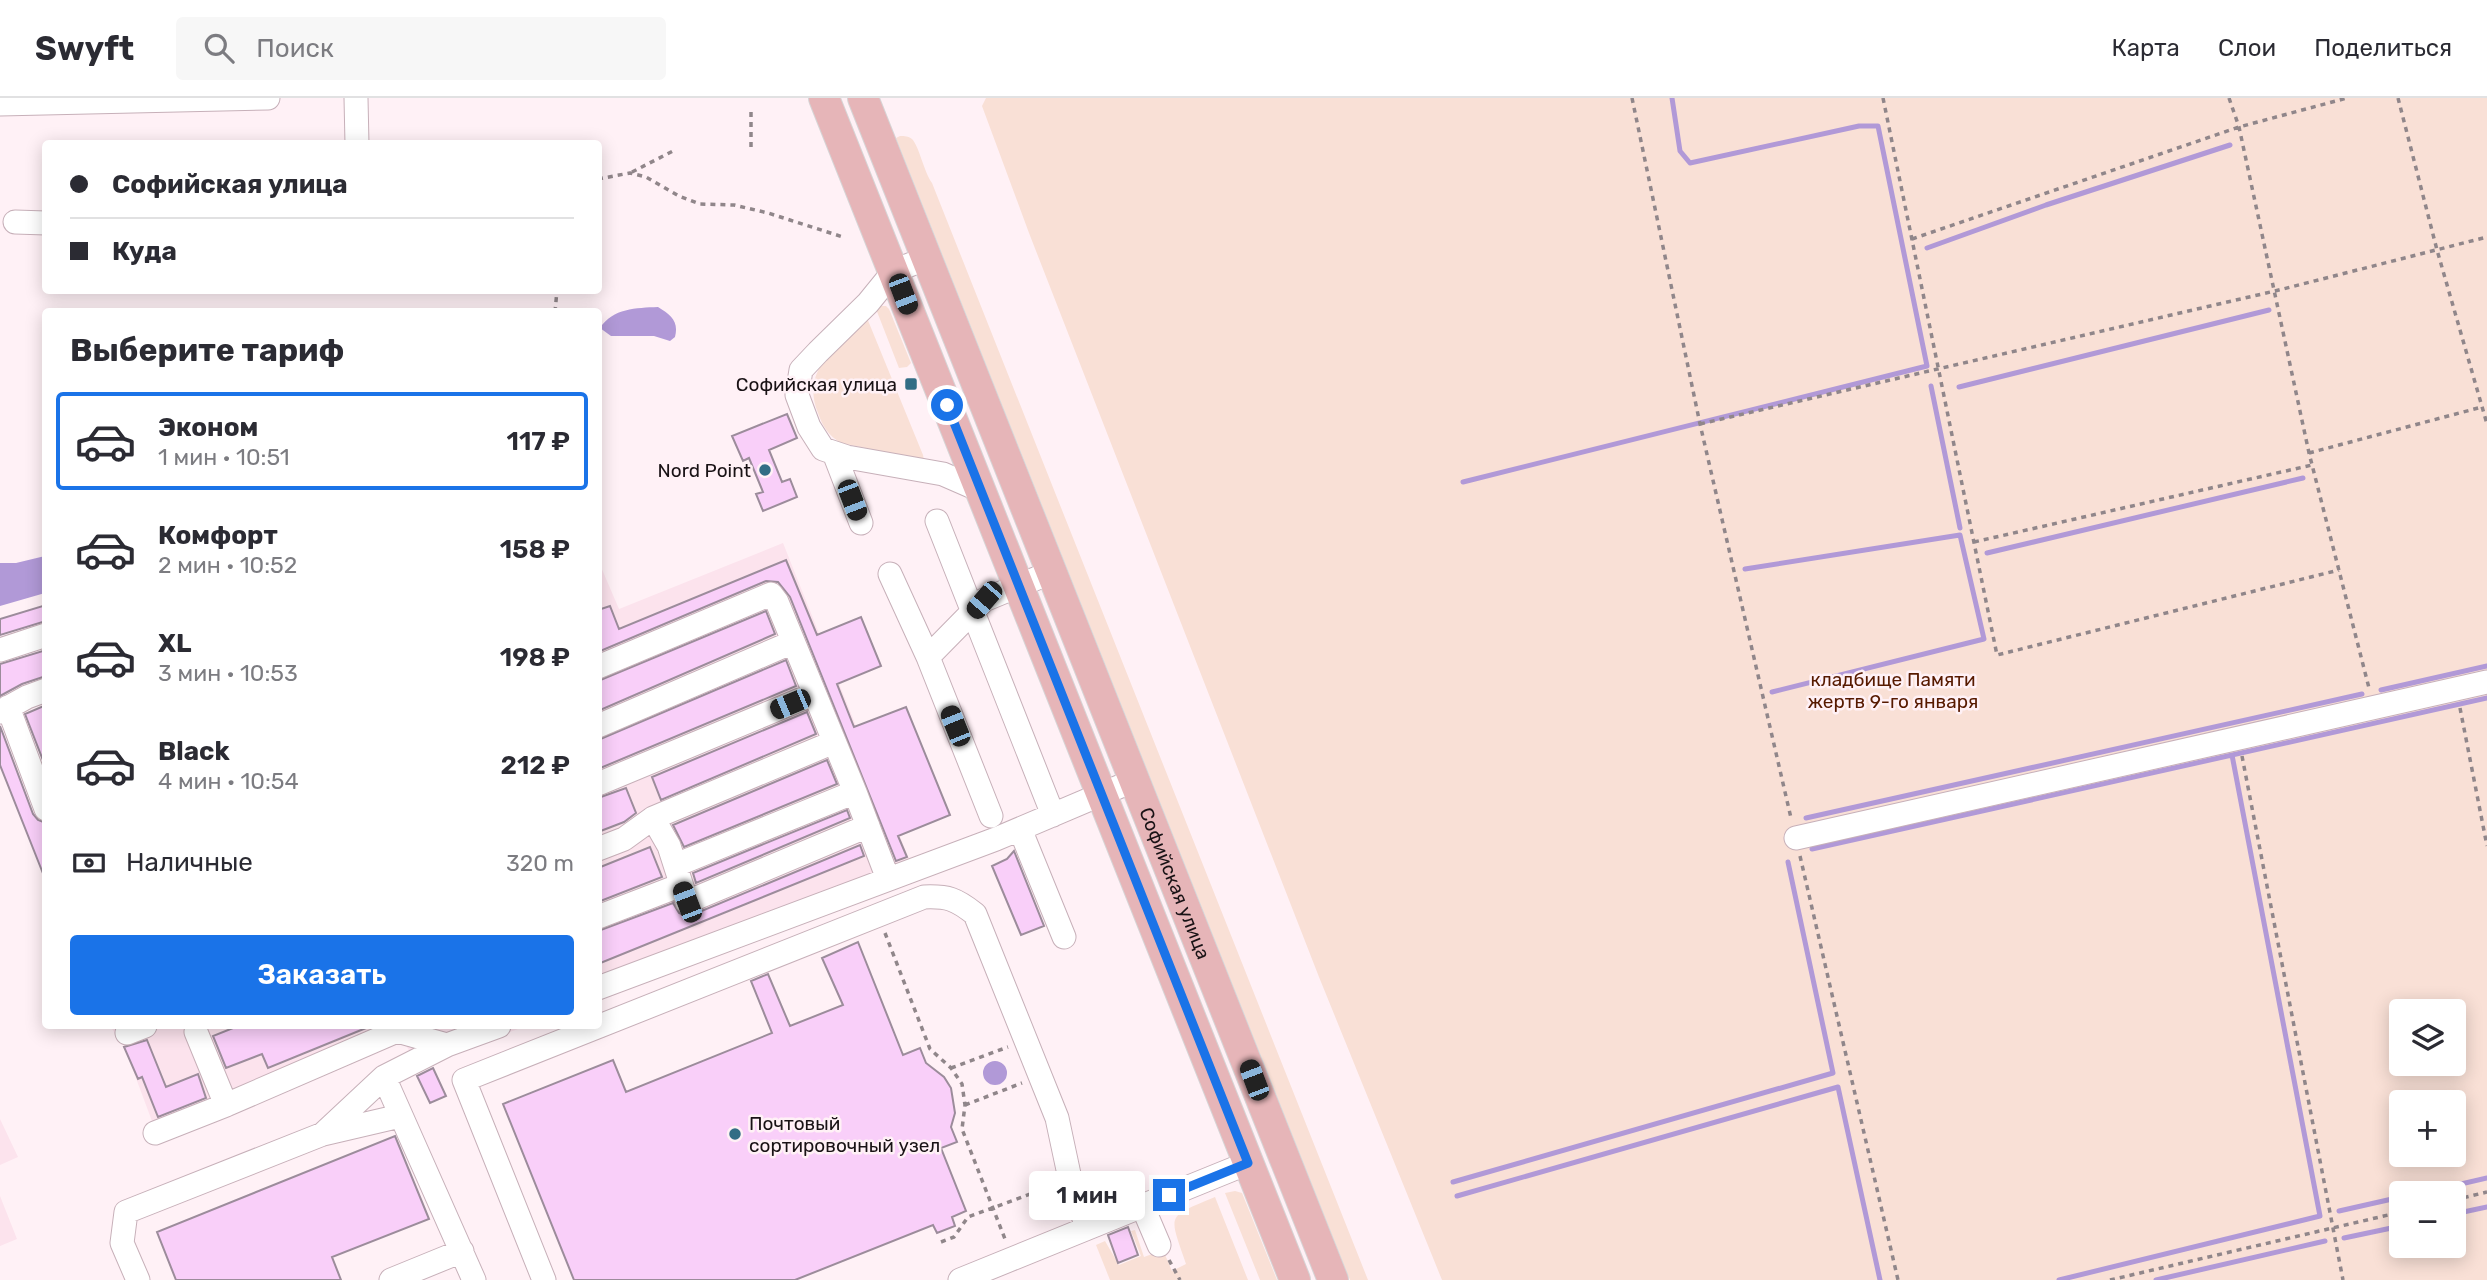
<!DOCTYPE html>
<html lang="ru">
<head>
<meta charset="utf-8">
<style>
  body { margin:0; font-family:Rubik,sans-serif; background:#f7f7f7; color:#2b2b33; height:100vh; display:flex; flex-direction:column; font-size:26px; white-space:nowrap }
  * { box-sizing:border-box; margin:0 }
  p { font-size:23px; color:#7c7c81 }
  .icon { flex:none; width:38px; height:38px; fill:none; stroke:currentColor; stroke-width:2; stroke-linecap:round; stroke-linejoin:round }
  .map { position:relative; flex:1; overflow:hidden }
  .details { position:absolute; left:42px; top:210px; width:560px; height:721px; display:flex; flex-direction:column; background:#fff; border-radius:7px; box-shadow:0 4px 18px #0003 }
  .details>* { flex:none }
  .hud { position:absolute; left:42px; top:42px; width:560px; height:154px; border-radius:7px; box-shadow:0 4px 18px #0003; display:grid; align-content:center; height:154px; padding:0 28px; background:#fff }
  .buttons { position:absolute; left:2389px; top:901px; display:grid; gap:14px }
  .buttons a { display:grid; place-items:center; width:77px; height:77px; border-radius:7px; background:#fff; box-shadow:0 4px 18px #0003; font-size:35px }
  .end { position:absolute; width:32px; height:32px; margin:-16px; border:9px solid #1a73e8; background:#fff; box-shadow:0 0 0 4px #fff }
  .from { border-radius:50% }
  .bubble { position:absolute; height:49px; border-radius:7px; background:#fff; box-shadow:0 4px 18px #0003; font-size:23px; font-weight:600; line-height:49px; text-align:center }
  .car { position:absolute; width:21px; height:42px; margin:-21px -10px; border-radius:9px; box-shadow:0 0 5px 2px #0007; background:linear-gradient(#222 24%,#8ab4d8 0 40%,#222 0 76%,#8ab4d8 0 86%,#222 0) }
  .hud b { display:flex; align-items:center; gap:24px; height:66px; font-size:26px }
  .hud b+b { border-top:2px solid #e1e1e2 }
  .hud i { width:18px; height:18px; background:#2b2b33 }
  ul { padding:0; list-style:none }
  li { display:flex; align-items:center; gap:21px; height:98px; margin:0 14px 10px; padding:0 14px; border:4px solid transparent; border-radius:7px }
  li div { flex:1 }
  li b { display:block; font-size:26px }
  li em { font-style:normal; font-weight:600 }
  li.active { border-color:#1a73e8 }
  li>.icon { width:63px; height:63px; stroke-width:1.5 }
  h2 { padding:0 28px; font-size:32px; line-height:84px }
  .pay { display:flex; align-items:center; gap:18px; height:77px; padding:0 28px; font-size:26px }
  .pay p { margin-inline-start:auto }
  .button { display:flex; gap:14px; margin-top:auto; padding:14px 28px }
  .button a { flex:1; height:80px; border-radius:7px; background:#1a73e8; color:#fff; font-size:28px; font-weight:600; line-height:80px; text-align:center }
  header { display:flex; align-items:center; gap:42px; box-sizing:border-box; height:98px; padding:0 35px; background:#fff; border-bottom:2px solid #e1e1e2 }
  header strong { font-size:33px }
  nav { display:flex; gap:38px; margin-inline-start:auto; font-size:24px }
  .search { width:490px; height:63px; background:#f7f7f7; display:flex; align-items:center; gap:18px; box-sizing:border-box; padding:0 24px; border-radius:7px; color:#7c7c81; font-size:26px }
  .map>svg:first-child { display:block }
  .built { fill:#fce3ed }
  .green { fill:#f9e0d6; fill-rule:evenodd }
  .water { fill:#b199d7 }
  .lines { fill:none; stroke-linecap:round; stroke-linejoin:round }
  .stream { stroke:#b199d7; stroke-width:5 }
  .building { fill:#f9cff9; stroke:#9c8c9b; stroke-width:2 }
  .minor-casing { stroke:#c7b0b9; stroke-width:25 }
  .major-casing { stroke:#d6d4d5; stroke-width:32 }
  .path { stroke:#90868a; stroke-width:3.5; stroke-dasharray:5 5; stroke-linecap:butt }
  .minor { stroke:#fff; stroke-width:23 }
  .major { stroke:#e6b5b8; stroke-width:30 }
  .route { stroke:#1a73e8; stroke-width:9 }
  .poi-dot { fill:#326d85; stroke:#fff1f6; stroke-width:2.5 }
  .labels { text-anchor:middle; stroke-width:5; stroke-linejoin:round; paint-order:stroke }
  .poi-label { font-size:19px; fill:#191215; stroke:#fff1f6; text-anchor:end }
  .park-label { font-size:19px; fill:#571a00; stroke:#fff1f6 }
  .street-label { font-size:19px; fill:#191215; stroke:#fff1f6 }
</style>
</head>
<body>
<header>
<strong>Swyft</strong>
<div class="search"><svg class="icon" aria-label="search" viewBox="0 0 24 24"><circle cx="10" cy="10" r="6"/><path d="M15 15l6 6"/></svg>Поиск</div>
<nav><a>Карта</a><a>Слои</a><a>Поделиться</a></nav>
</header>
<div class="map">
<svg width="2487" height="1182" viewBox="0 0 2487 1182">
  <rect width="100%" height="100%" fill="#fff1f6"/>
  <!-- built -->
  <path class="built" d="M783 445 917 781 599 900 598 462 619 511Z
    M110 928H526L419 968 403 943 159 1042 124 948Z
    M0 1021 18 1059 0 1067Z
    M0 1098 17 1141 0 1148Z"/>
  <!-- green -->
  <path class="green" d="M986 0H2487V1182H1442L1319 879 1029 135 982 8ZM2401 914H2454V966H2401ZM2401 1004H2454V1057H2401ZM2401 1096H2454V1148H2401Z
    M900 38C905 38 908 38 912 41 919 48 924 74 932 85L1368 1182H1350L896 40Z
    M879 208H886L889 211 911 265 907 269 899 270 876 211Z
    M867 220 923 357 924 362 841 345C828 337 823 329 818 315 800 271 838 248 867 220Z
    M1235 1093 1242 1095 1277 1182H1260L1225 1095Z
    M1215 1099 1248 1182H1110L1096 1147 1105 1143 1119 1167 1141 1158 1131 1133 1135 1132 1144 1159 1163 1152 1172 1173 1186 1166C1169 1115 1165 1120 1215 1099Z"/>
  <!-- water -->
  <path class="water" d="M658 209C671 217 679 223 675 239L670 243 654 238H611L600 230C613 210 636 210 658 209Z
    M45 458V495L0 508V465H16Z
    M983 975a12 12 0 1 1 24 0a12 12 0 1 1-24 0Z"/>
  <g class="lines">
    <!-- stream -->
    <path class="stream" d="M1927 150 2046 107 2230 47
      M1931 288 1960 430
      M1959 289 2269 212
      M1463 384 1927 268 1878 28H1859L1690 65 1680 53 1672 0
      M1987 455 2303 380
      M1745 471 1960 437 1984 541 1772 594
      M2381 592 2487 568
      M1806 720 2362 596
      M1812 751 2487 600
      M1453 1084 1833 975 1788 764
      M2418 1096 2487 1080
      M1457 1098 1838 989 1880 1182
      M2339 1113 2401 1099
      M2454 1116 2487 1109
      M2344 1140 2401 1128
      M2059 1182 2320 1118 2232 657
      M2156 1182 2325 1143"/>
  </g>
  <!-- building -->
  <path class="building" d="M787 316 797 340 769 352 782 384 790 381 797 399 763 413 756 396 763 394 749 360 743 363 732 338Z
    M786 462 817 537 861 519 881 568 837 586 854 629 906 609 950 717 898 738 907 759 896 763 790 499 778 484 766 483 598 554V512L610 508 619 531Z
    M46 507V523L0 537V521Z
    M766 513 775 536 598 613V583Z
    M46 552V578L22 586 0 598V566Z
    M786 562 796 588 598 671V642Z
    M46 607V670L25 616Z
    M807 614 816 636 661 702 652 679Z
    M0 628 33 716 38 722 46 725V783L0 667Z
    M827 662 837 686 684 749 673 727Z
    M626 690 636 715 624 724 598 734V700Z
    M847 712 850 720 696 785 693 775Z
    M860 747 864 758 598 866V833L673 805 679 815 686 818 692 817Z
    M650 749 662 779 598 804V770Z
    M1014 753 1044 828 1021 837 992 768 1007 761Z
    M858 844 903 957 920 950 926 965 944 979 951 990 955 1015 951 1029 957 1044 941 1050 966 1113 952 1119 955 1128 937 1135 933 1127 795 1182H574L503 1006 613 962 626 994 772 935 751 883 768 876 790 928 843 907 822 860Z
    M238 928H371L268 970 262 956 226 970 213 938Z
    M147 942 166 989 198 976 206 1000 158 1019 142 979 138 981 124 949Z
    M433 970 446 998 430 1005 417 978Z
    M395 1038 429 1121 332 1159 341 1182H176L157 1134Z
    M1114 1092 1118 1103 1098 1111 1093 1100Z
    M1128 1129 1138 1157 1118 1165 1108 1137Z"/>
  <g class="lines">
    <!-- minor casing -->
    <g class="minor-casing">
      <path id="minor" d="M356 0 357 46
        M0 6 268 0
        M15 124 46 125
        M927 160 894 173 868 205 818 254 801 272 797 297 809 329 823 351 847 359 943 376 982 393
        M834 355 861 425
        M937 423 1053 717
        M890 476 928 559 991 718
        M0 552 46 537
        M928 559 984 502 1052 474
        M598 569 771 496 777 504 855 694 888 781
        M8 609 46 711
        M0 614 27 599 46 592
        M598 628 793 544
        M598 686 814 596
        M653 720 669 748 687 804 868 728
        M1020 731 1064 839
        M1796 740 2487 584
        M598 751 624 741 653 720 834 644
        M676 767 855 694
        M598 819 681 787
        M598 890 996 741 1135 682
        M196 934 226 1007
        M127 935 145 928
        M384 979 474 1182
        M155 1035 226 1007 397 933 447 947 499 928
        M323 1036 384 979 447 947
        M1142 1107 1159 1147
        M138 1182 122 1145 126 1114 323 1036 400 1018
        M391 1182 462 1153
        M544 1182 464 982 924 799C948 798 956 801 975 816L1057 1020 1070 1081 1087 1129
        M960 1182 1248 1065"/>
    </g>
    <!-- major casing -->
    <g class="major-casing">
      <g id="major">
        <path d="M824 0 1295 1182"/>
        <path id="s1" d="M863 0 1333 1182"/>
      </g>
    </g>
    <!-- path -->
    <path class="path" d="M1632 0 1700 326 1791 720
      M1883 0 1997 557 2339 472
      M2229 0 2239 29 2309 355 2369 590
      M2398 0 2437 152 2487 326
      M751 49V13
      M632 74 673 53
      M598 81 630 75 646 79 679 98 700 106 734 107 768 115 843 139
      M1912 141 2239 29 2347 0
      M555 214 557 192
      M1700 326 2275 193 2487 139
      M2309 355 2482 309
      M1974 444 2312 367
      M2460 610 2487 748
      M2242 658 2343 1182
      M1800 758 1898 1182
      M885 835 930 951 951 970 962 986 965 1007 962 1031 1005 1141
      M951 970 1008 949
      M965 1007 1022 985
      M2454 1102 2487 1094
      M941 1144 954 1139 968 1119 1052 1088
      M1169 1162 1180 1182
      M2110 1182 2401 1114"/>
    <!-- minor -->
    <use href="#minor" class="minor"/>
    <!-- major -->
    <use href="#major" class="major"/>
  </g>
  <g class="lines">
    <!-- route -->
    <path class="route" d="M947 307 1248 1065 1169 1097"/>
  </g>
  <!-- markers -->
  <g class="poi-dot">
    <rect x="904" y="279" width="14" height="14" rx="3.5"/>
    <circle cx="765" cy="372" r="7"/>
    <circle cx="735" cy="1036" r="7"/>
  </g>
  <g class="labels">
    <!-- poi labels -->
    <g class="poi-label">
      <text x="897" y="293">Софийская улица</text>
      <text x="751" y="379">Nord Point</text>
      <text x="749" y="1032" text-anchor="start">Почтовый<tspan x="749" dy="22">сортировочный узел</tspan></text>
    </g>
    <!-- park labels -->
    <g class="park-label">
      <text x="1893" y="588">кладбище Памяти<tspan x="1893" dy="22">жертв 9-го января</tspan></text>
    </g>
    <!-- street labels -->
    <g class="street-label">
      <text dy="7" stroke="none"><textPath href="#s1" startOffset="845">Софийская улица</textPath></text>
    </g>
  </g>
</svg>
<div class="buttons">
<a><svg class="icon" aria-label="layers" viewBox="0 0 24 24"><path d="M12 4l9 5-9 5-9-5zM3 14l9 5 9-5"/></svg></a>
<a>+</a>
<a>−</a>
</div>
<i class="end from" style="left:947px;top:307px"></i>
<i class="end" style="left:1169px;top:1097px"></i>
<div class="bubble" style="left:1029px;top:1073px;width:116px">1 мин</div>
<i class="car" style="left:903px;top:196px;rotate:159deg"></i>
<i class="car" style="left:852px;top:402px;rotate:159deg"></i>
<i class="car" style="left:984px;top:502px;rotate:221deg"></i>
<i class="car" style="left:790px;top:606px;rotate:247deg"></i>
<i class="car" style="left:955px;top:628px;rotate:338deg"></i>
<i class="car" style="left:687px;top:804px;rotate:339deg"></i>
<i class="car" style="left:1254px;top:982px;rotate:339deg"></i>
<div class="hud">
<b><i class="from"></i>Софийская улица</b>
<b><i></i>Куда</b>
</div>
<section class="details">
<h2>Выберите тариф</h2>
<ul>
<li class="active"><svg class="icon" aria-label="car" viewBox="0 0 24 24"><path d="M5 17H2v-5l4-1 3-4h7l3 4 3 1v5h-3M9 17h6M6 11h13"/><circle cx="7" cy="17" r="2"/><circle cx="17" cy="17" r="2"/></svg><div><b>Эконом</b><p>1 мин · 10:51</p></div><em>117 ₽</em></li>
<li><svg class="icon" aria-label="car" viewBox="0 0 24 24"><path d="M5 17H2v-5l4-1 3-4h7l3 4 3 1v5h-3M9 17h6M6 11h13"/><circle cx="7" cy="17" r="2"/><circle cx="17" cy="17" r="2"/></svg><div><b>Комфорт</b><p>2 мин · 10:52</p></div><em>158 ₽</em></li>
<li><svg class="icon" aria-label="car" viewBox="0 0 24 24"><path d="M5 17H2v-5l4-1 3-4h7l3 4 3 1v5h-3M9 17h6M6 11h13"/><circle cx="7" cy="17" r="2"/><circle cx="17" cy="17" r="2"/></svg><div><b>XL</b><p>3 мин · 10:53</p></div><em>198 ₽</em></li>
<li><svg class="icon" aria-label="car" viewBox="0 0 24 24"><path d="M5 17H2v-5l4-1 3-4h7l3 4 3 1v5h-3M9 17h6M6 11h13"/><circle cx="7" cy="17" r="2"/><circle cx="17" cy="17" r="2"/></svg><div><b>Black</b><p>4 мин · 10:54</p></div><em>212 ₽</em></li>
</ul>
<div class="pay"><svg class="icon" aria-label="cash" viewBox="0 0 24 24"><path d="M3 7h18v10H3z"/><circle cx="12" cy="12" r="2"/></svg>Наличные<p>320 m</p></div>
<div class="button"><a>Заказать</a></div>
</section>
</div>
</body>
</html>
